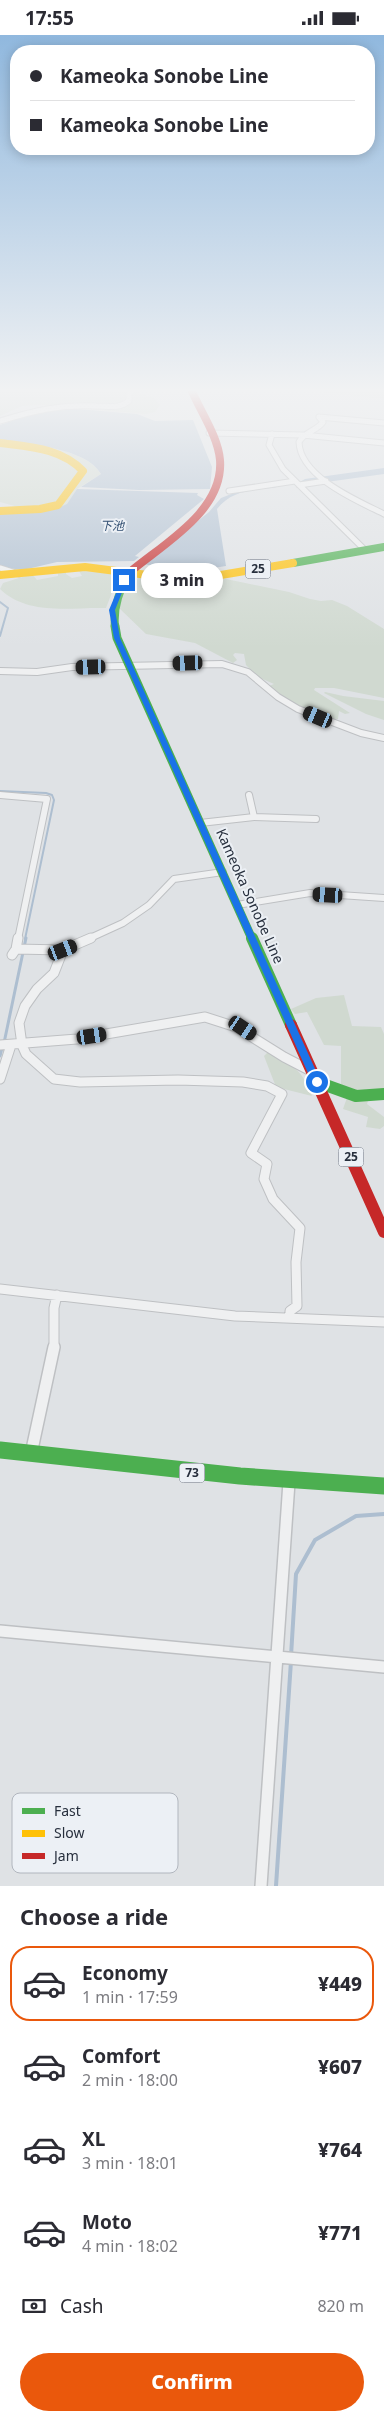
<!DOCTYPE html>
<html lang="en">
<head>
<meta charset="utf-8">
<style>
  body { margin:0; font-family:"Noto Sans","Noto Sans JP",sans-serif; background:#f7f7f7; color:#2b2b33; height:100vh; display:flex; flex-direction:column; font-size:19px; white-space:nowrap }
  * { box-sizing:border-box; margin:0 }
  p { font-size:16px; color:#7c7c81 }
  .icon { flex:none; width:28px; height:28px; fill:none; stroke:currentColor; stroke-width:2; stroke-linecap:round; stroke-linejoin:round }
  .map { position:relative; height:1851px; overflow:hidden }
  .side { display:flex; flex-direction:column; background:#fff; flex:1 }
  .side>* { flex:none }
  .guide { position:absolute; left:10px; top:10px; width:365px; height:110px; border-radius:20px; box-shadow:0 2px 12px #0003; display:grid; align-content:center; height:110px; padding:0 20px; background:#fff }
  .end { position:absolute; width:22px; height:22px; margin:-11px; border:6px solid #1a73e8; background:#fff; box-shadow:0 0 0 2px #fff }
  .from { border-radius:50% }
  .bubble { position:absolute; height:35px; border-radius:18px; background:#fff; box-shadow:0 2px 12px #0003; font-size:16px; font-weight:800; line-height:35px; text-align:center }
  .car { position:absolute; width:15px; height:30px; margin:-15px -8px; border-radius:6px; box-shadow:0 0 4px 1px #0007; background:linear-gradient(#222 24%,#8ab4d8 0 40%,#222 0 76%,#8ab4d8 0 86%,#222 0) }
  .guide b { display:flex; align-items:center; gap:18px; height:48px; font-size:19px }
  .guide b+b { border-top:1px solid #e1e1e2 }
  .guide i { width:12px; height:12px; background:#2b2b33 }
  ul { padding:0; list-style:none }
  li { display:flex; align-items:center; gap:15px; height:75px; margin:0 10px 8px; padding:0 10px; border:2px solid transparent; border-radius:20px }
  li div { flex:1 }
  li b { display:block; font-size:19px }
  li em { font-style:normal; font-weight:800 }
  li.selected { border-color:#ea580c }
  li>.icon { width:45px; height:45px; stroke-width:1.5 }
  h2 { padding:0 20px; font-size:22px; line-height:60px }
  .pay { display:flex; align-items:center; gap:12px; height:55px; padding:0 20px; font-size:19px }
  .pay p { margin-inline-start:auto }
  .action { display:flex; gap:10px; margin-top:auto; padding:10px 20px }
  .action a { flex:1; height:58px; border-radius:30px; background:#ea580c; color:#fff; font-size:20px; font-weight:800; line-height:58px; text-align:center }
  .status { display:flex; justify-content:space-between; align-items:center; height:35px; padding:0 25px; background:#fff; direction:ltr }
  .status svg { height:14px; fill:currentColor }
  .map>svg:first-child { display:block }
  .green { fill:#d0d9d0 }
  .water { fill:#adbed0 }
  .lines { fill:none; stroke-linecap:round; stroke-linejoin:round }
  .stream-far2 { stroke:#adbed0; stroke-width:2 }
  .stream-far1 { stroke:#adbed0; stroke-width:3 }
  .stream { stroke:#adbed0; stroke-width:4 }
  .river { fill:#adbed0; fill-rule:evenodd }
  .street-far3-casing { stroke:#bec0c3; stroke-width:7 }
  .street-far2-casing { stroke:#bec0c3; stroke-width:8 }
  .street-far1-casing { stroke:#bec0c3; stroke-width:11 }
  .street-casing { stroke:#bec0c3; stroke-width:14 }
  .street-far3 { stroke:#eff0f1; stroke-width:5 }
  .street-far2 { stroke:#eff0f1; stroke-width:6 }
  .street-far1 { stroke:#eff0f1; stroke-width:9 }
  .street { stroke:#eff0f1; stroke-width:11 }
  .fast-far3 { stroke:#4caf50; stroke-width:8 }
  .fast-far2 { stroke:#4caf50; stroke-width:9 }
  .fast-far1 { stroke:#4caf50; stroke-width:12 }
  .fast { stroke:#4caf50; stroke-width:17 }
  .slow { stroke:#ffc107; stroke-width:8 }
  .jam-far1 { stroke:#c62828; stroke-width:8 }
  .jam { stroke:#c62828; stroke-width:12 }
  .route { fill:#1a73e8 }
  .labels { text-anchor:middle; stroke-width:4; stroke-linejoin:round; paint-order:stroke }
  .far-water-label { font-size:12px; font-style:italic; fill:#314e71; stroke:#ecf0f5 }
  .shield { fill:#ecf0f5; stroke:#626974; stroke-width:1 }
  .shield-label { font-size:12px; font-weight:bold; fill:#272f3d }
  .street-label { font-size:14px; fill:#272f3d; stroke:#ecf0f5 }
  .key { fill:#ecf0f5; stroke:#b1b6be; stroke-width:1 }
  .key-label { font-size:14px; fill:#272f3d }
</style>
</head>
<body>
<div class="status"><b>17:55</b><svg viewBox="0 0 49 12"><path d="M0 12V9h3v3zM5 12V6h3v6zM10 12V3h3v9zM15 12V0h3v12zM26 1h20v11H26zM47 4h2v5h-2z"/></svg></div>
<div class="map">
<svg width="384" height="1851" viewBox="0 0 384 1851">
  <rect width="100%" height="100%" fill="#dfe2e5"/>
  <!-- green -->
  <path class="green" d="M0 354H133L135 357 154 363 160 370 155 377 146 379 40 370 22 371 0 381Z
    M296 354H384V364Z
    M0 405C28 409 86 413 101 439L77 454 67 470 58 473H22L0 467Z
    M66 535V539L72 543 82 541 79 536 109 537 118 542 106 573C70 572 28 581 0 554L3 548 32 539 37 545 58 541V536Z
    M139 543 168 547 226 544 289 557 310 564 321 566 332 565 347 571 384 594V663L334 653H315L314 655 350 678 345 679 339 676 338 684C320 685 283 663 269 651L274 649 258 642 246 630 244 619 235 618 233 620 237 625 233 628 195 608 146 599 119 573C123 561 124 546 139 543Z
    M325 657 343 661 384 666V685L366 679 324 658Z
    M344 960 352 991 381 992 384 999V1054L371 1056 367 1069 384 1082V1091L380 1094 366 1092 368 1082 343 1074 350 1054 341 1049V1011L324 1010 307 977 295 979 291 974 316 963Z
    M268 1017C293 1032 302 1033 312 1061L276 1052 264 1021Z"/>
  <!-- water -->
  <path class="water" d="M65 373 137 379 155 386 193 385 212 432 210 454 139 455 81 452 101 439C87 413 27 409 0 405V390L43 375Z
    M275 451 277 452C252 456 233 454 217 474L226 531 193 536 155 534 153 531 144 529 209 477 221 463 239 456Z
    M77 454 198 458 197 460 204 464 135 521 139 522 134 526 57 527 23 535 0 532V478L58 473 67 469Z"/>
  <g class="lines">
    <!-- stream-far2 -->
    <path class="stream-far2" d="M0 567 8 573 0 601
      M0 756 46 758 52 760 54 765 25 904"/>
    <!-- stream-far1 -->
    <path class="stream-far1" d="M4 1008 26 903
      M0 1021 2 1013"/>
    <!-- stream -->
    <path class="stream" d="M291 1621 296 1539 315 1505 356 1481 384 1479
      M276 1851 291 1626"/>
    <!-- river -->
    <path class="river" d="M384 433V439L305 450 300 447 305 444Z"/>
    <!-- street-far3 casing -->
    <g class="street-far3-casing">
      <path id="street-far3" d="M319 382 323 387C317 396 305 396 299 407 300 442 358 466 384 479
        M319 382 384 388
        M0 386C33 376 61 369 96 371 109 371 119 374 129 366V358L133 354
        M209 398 303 400 384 408
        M272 399 269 410 283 434 364 514
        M299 450 326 446
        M229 456 295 446
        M0 533 19 539"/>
    </g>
    <!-- street-far2 casing -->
    <g class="street-far2-casing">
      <path id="street-far2" d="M0 636 37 637 72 632 222 629 248 637 278 662 298 674 361 698 384 703
        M0 760 47 764 18 904
        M249 760 254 782
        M200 788 254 782 316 784
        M237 870 310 858 384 863
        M88 904 123 888 149 870 174 844 223 837"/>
    </g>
    <!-- street-far1 casing -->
    <g class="street-far1-casing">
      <path id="street-far1" d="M91 903 63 915 54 938 37 954 25 971 19 988 22 1010 26 1019 54 1044 80 1047 178 1045 243 1047 267 1051 282 1059 251 1118 267 1129 264 1144 273 1164 300 1193 296 1227 297 1271 290 1276V1283
        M16 914 18 903
        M12 920 16 914 63 915
        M0 1010 77 1004 205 982 236 992 284 1022 311 1036
        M0 1044 11 1010
        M0 1254 235 1281 384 1287
        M54 1314V1273L57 1260"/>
    </g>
    <!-- street casing -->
    <g class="street-casing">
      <path id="street" d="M31 1419 54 1312
        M0 1596 384 1632
        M261 1851 289 1447"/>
    </g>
    <!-- street-far3 -->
    <use href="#street-far3" class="street-far3"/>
    <!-- street-far2 -->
    <use href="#street-far2" class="street-far2"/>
    <!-- street-far1 -->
    <use href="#street-far1" class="street-far1"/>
    <!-- street -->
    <use href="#street" class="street"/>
    <!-- fast-far3 -->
    <path class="fast-far3" d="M293 528 384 512
      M115 592C113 571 120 554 130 537"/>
    <!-- fast-far2 -->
    <path class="fast-far2" d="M115 591 117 603 252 904"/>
    <!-- fast-far1 -->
    <path class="fast-far1" d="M252 903 291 990
      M317 1047 356 1061 384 1059"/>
    <!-- fast -->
    <path class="fast" d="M0 1415 240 1441 384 1451"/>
    <!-- slow -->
    <path class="slow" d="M0 408C30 412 61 413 83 436L58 470 40 474 0 476
      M0 540 85 532 171 543H203L293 528"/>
    <!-- jam-far1 -->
    <path class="jam-far1" d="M130 537C163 509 224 476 220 425 218 401 200 376 191 354"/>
    <!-- jam -->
    <path class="jam" d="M291 990 384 1197"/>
  </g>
  <!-- sky -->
  <linearGradient id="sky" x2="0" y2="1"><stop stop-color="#90b8de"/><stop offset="0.58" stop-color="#f1f2f3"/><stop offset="1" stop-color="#f1f2f3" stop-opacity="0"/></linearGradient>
  <rect width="384" height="613" fill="url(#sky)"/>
  <!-- route -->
  <path class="route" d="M122 544 127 545 115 575 120 603 321 1047 320 1049 312 1047 114 603 109 575Z"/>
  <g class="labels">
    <!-- far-water labels -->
    <g class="far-water-label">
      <text x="112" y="495">下池</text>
    </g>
    <!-- shield labels -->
    <g class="shield">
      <rect x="245.5" y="524.5" width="25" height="19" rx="4"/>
      <rect x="338.5" y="1112.5" width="25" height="19" rx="4"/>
      <rect x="179.5" y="1428.5" width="25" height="19" rx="4"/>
    </g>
    <g class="shield-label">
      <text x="258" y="538">25</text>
      <text x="351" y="1126">25</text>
      <text x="192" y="1442">73</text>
    </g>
    <!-- street labels -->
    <g class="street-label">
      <text transform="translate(250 861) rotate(66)" y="5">Kameoka Sonobe Line</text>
    </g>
  </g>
  <!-- legend -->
  <rect x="12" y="1758" width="166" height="80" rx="8" class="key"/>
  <rect x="22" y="1773" width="23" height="6" fill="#4caf50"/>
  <rect x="22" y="1795" width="23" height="7" fill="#ffc107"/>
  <rect x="22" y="1818" width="23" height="6" fill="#c62828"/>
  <g class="key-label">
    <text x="54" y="1781">Fast</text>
    <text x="54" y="1803">Slow</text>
    <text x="54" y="1826">Jam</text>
  </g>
</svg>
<i class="end from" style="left:317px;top:1047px"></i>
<i class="end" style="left:124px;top:545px"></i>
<div class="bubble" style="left:141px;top:528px;width:82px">3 min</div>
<i class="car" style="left:188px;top:628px;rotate:268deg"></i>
<i class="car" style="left:91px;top:632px;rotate:268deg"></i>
<i class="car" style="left:318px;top:682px;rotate:293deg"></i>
<i class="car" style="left:328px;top:860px;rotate:273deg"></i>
<i class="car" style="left:63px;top:915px;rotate:69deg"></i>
<i class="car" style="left:243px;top:993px;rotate:124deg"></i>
<i class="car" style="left:92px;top:1001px;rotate:81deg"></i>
<div class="guide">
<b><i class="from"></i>Kameoka Sonobe Line</b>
<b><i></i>Kameoka Sonobe Line</b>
</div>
</div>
<section class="side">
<h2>Choose a ride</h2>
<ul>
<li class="selected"><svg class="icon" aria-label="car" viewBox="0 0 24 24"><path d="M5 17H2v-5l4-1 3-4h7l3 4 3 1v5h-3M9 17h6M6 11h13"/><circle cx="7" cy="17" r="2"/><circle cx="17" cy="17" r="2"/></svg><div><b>Economy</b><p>1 min · 17:59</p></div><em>¥449</em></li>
<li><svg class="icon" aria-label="car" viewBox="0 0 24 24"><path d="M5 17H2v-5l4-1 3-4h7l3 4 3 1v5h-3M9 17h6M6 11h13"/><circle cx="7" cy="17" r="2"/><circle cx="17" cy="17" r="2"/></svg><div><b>Comfort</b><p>2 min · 18:00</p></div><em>¥607</em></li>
<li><svg class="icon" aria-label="car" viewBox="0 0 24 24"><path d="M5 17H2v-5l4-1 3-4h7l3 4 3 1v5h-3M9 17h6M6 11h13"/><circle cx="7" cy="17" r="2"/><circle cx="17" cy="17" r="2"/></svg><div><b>XL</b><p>3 min · 18:01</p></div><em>¥764</em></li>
<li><svg class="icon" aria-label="car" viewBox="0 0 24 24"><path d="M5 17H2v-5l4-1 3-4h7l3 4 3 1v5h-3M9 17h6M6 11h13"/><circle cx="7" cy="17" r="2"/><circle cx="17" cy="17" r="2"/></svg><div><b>Moto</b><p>4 min · 18:02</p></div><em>¥771</em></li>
</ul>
<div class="pay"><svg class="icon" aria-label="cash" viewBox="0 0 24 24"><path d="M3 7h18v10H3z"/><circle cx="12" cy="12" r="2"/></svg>Cash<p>820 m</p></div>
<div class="action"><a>Confirm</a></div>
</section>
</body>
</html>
